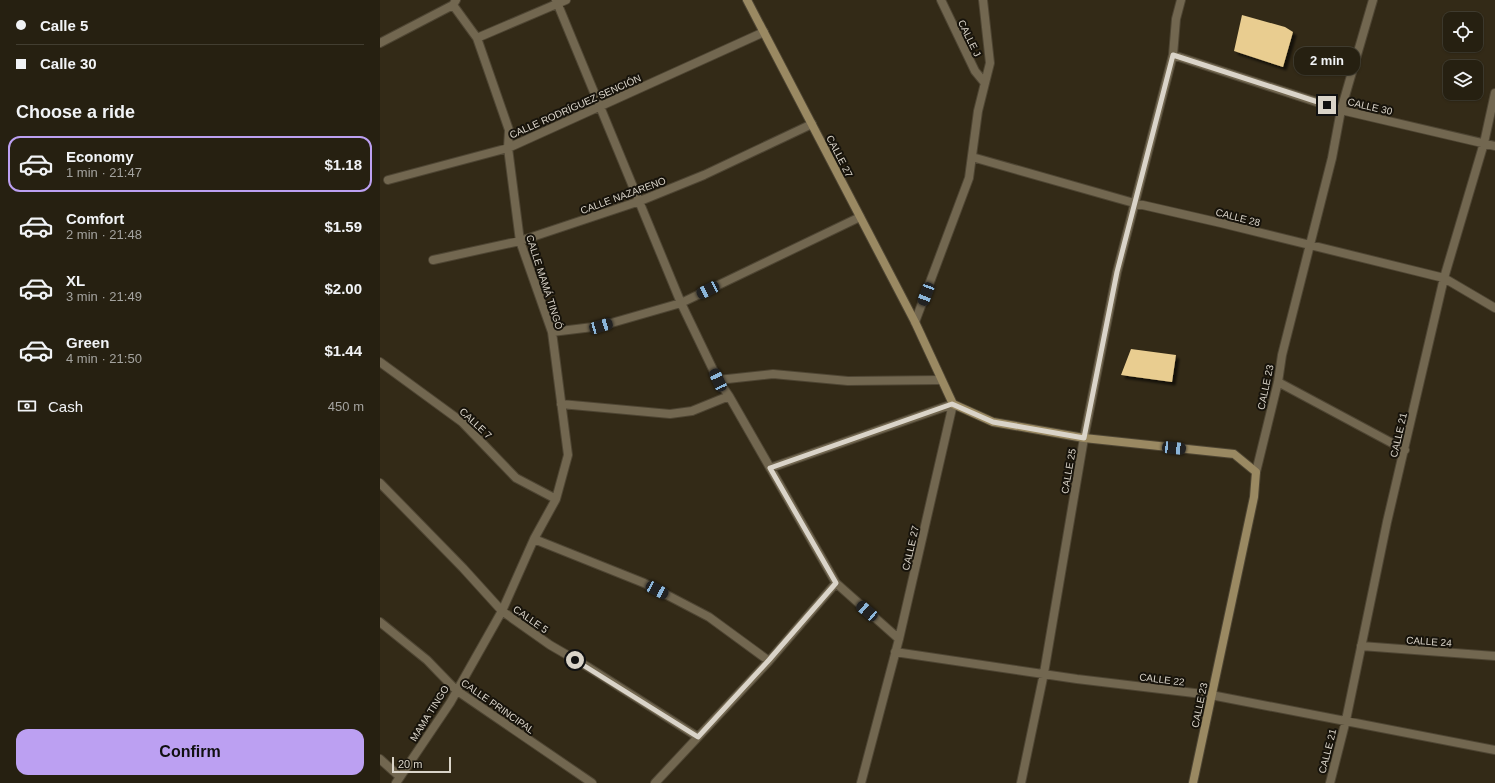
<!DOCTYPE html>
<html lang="en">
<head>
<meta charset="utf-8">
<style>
  body { margin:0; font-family:Arial,sans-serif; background:#322d1f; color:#f1f3f6; height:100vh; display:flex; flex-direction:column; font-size:15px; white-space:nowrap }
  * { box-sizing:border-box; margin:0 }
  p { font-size:13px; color:#a4a39f }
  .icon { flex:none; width:22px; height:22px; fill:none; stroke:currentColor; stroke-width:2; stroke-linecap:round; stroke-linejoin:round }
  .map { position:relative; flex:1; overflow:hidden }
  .side { display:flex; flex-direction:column; background:#262011; width:380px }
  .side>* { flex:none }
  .banner { display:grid; align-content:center; height:88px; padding:0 16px; background:#262011 }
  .tools { position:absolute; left:1063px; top:12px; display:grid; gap:8px }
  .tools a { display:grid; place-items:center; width:40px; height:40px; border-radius:8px; background:#262011; box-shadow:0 1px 3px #0004,0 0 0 1px #423e31; font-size:20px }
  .scale { position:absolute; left:12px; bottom:10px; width:59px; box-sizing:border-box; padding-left:4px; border:2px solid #dad4c9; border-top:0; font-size:11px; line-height:14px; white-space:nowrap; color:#dad4c9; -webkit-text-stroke:3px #17130b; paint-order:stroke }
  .end { position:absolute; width:18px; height:18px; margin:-9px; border:5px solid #dad4c9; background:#111; box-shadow:0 0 0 2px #111 }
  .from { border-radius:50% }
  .bubble { position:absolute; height:28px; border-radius:12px; background:#262011; box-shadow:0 1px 3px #0004,0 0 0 1px #423e31; font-size:13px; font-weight:800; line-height:28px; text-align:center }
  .car { position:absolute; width:12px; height:24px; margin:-12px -6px; border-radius:5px; box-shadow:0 0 3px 1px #0007; background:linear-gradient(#222 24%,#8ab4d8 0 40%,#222 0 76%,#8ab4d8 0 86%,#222 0) }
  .banner b { display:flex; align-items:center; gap:14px; height:38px; font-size:15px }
  .banner b+b { border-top:1px solid #423e31 }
  .banner i { width:10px; height:10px; background:#f1f3f6 }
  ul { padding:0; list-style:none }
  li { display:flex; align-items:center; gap:12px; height:56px; margin:0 8px 6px; padding:0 8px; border:2px solid transparent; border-radius:12px }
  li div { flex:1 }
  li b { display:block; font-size:15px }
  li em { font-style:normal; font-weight:800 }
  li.active { border-color:#bca0f2 }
  li>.icon { width:36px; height:36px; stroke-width:1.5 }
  h2 { padding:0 16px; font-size:18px; line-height:48px }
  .pay { display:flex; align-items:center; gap:10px; height:44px; padding:0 16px; font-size:15px }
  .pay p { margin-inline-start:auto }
  .button { display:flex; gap:8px; margin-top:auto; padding:8px 16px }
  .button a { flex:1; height:46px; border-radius:12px; background:#bca0f2; color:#111; font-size:16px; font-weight:800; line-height:46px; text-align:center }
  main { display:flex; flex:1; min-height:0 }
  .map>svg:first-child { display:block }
  .building { fill:#e9cd90; filter:url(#shadow) }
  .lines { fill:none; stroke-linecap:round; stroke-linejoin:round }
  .street-casing { stroke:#4e4533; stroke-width:10 }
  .secondary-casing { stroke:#4e4533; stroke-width:10 }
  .street { stroke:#726750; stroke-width:8 }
  .secondary { stroke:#9a8962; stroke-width:8 }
  .route { stroke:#dad4c9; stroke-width:5 }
  .labels { text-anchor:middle; stroke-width:4; stroke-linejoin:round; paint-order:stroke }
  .street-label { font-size:10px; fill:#dad4c9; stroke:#17130b }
</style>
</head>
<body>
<main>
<section class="side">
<div class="banner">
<b><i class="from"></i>Calle 5</b>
<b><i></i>Calle 30</b>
</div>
<h2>Choose a ride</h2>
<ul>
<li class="active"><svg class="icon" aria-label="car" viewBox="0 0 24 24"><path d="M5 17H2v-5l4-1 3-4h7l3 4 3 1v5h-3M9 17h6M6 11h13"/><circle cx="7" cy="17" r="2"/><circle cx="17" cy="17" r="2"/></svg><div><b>Economy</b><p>1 min · 21:47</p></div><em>$1.18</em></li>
<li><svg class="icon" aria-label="car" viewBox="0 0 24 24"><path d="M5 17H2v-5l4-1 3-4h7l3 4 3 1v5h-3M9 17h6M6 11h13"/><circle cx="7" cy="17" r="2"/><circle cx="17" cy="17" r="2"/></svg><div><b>Comfort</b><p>2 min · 21:48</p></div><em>$1.59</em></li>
<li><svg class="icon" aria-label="car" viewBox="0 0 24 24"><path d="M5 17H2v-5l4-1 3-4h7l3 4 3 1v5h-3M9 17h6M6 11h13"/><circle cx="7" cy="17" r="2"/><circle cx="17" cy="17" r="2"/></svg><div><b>XL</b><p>3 min · 21:49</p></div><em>$2.00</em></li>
<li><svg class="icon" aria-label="car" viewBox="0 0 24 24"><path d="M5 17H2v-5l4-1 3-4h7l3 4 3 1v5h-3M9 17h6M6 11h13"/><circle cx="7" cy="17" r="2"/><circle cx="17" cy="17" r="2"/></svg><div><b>Green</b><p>4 min · 21:50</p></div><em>$1.44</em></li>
</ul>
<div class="pay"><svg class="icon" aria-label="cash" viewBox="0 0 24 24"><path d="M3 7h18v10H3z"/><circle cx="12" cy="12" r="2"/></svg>Cash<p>450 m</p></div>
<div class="button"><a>Confirm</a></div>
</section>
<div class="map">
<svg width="1115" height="783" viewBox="0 0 1115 783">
  <defs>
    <filter id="shadow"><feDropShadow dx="3.5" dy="3.5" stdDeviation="1" flood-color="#0009"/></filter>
  </defs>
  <rect width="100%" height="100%" fill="#332a17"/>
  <!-- building -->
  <path class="building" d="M862 15 905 27 913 32 903 67 854 51Z
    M751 349 796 355 792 382 741 375Z"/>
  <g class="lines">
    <!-- street casing -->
    <g class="street-casing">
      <path id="street" d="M176 0 301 303 338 380 349 396 456 583 519 639
        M561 0 595 71 604 82
        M97 38 186 0
        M0 43 73 5 76 0
        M793 55 961 110 1115 146
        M592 157 754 203 841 223 1064 278 1115 308
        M8 180 128 148 384 32
        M53 260 140 241 260 201 324 175 432 124
        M535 322 589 178 598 111 610 63 603 0
        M172 332 221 326 301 303 480 217
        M0 362 82 422 136 478 176 499
        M338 380 393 374 468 381 561 380
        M898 382 1025 450
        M181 404 290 414 312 411 349 396
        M390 468 573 404
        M876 472 898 382 902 355 952 158 961 110 993 0
        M0 483 83 568 122 611 170 645 208 667 318 737
        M154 539 264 583 329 617 389 661
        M0 622 47 660 76 690 212 783
        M981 646 1115 656
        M515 652 697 679 831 695 1115 750
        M0 759 20 777
        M16 783 70 703 122 611 154 539 176 499 188 455 172 332 140 241 128 148 129 130 97 38 73 5
        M275 783 389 661 456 583
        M481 783 519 639 573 404
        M641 783 664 673 704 438 737 272 793 55 796 19 801 0
        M950 783 966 720 1007 522 1064 278 1104 143 1115 93"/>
    </g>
    <!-- secondary casing -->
    <g class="secondary-casing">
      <path id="secondary" d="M367 0 535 322 573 404 613 422 704 438 854 454 876 472 874 497 813 783"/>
    </g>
    <!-- street -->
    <use href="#street" class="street"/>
    <!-- secondary -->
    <use href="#secondary" class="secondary"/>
  </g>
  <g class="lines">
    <!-- route -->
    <path class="route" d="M195 660 318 737 389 660 456 583 390 468 572 404 613 422 704 438 737 272 793 55 947 105"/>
  </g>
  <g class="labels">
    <!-- street labels -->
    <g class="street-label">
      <text transform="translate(590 38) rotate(64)" y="4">CALLE J</text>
      <text transform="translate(195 106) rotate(-24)" y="4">CALLE RODRÍGUEZ SENCIÓN</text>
      <text transform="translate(990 106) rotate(13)" y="4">CALLE 30</text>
      <text transform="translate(460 156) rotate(63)" y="4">CALLE 27</text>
      <text transform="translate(243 195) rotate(-20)" y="4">CALLE NAZARENO</text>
      <text transform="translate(858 217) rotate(14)" y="4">CALLE 28</text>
      <text transform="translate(165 282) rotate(72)" y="4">CALLE MAMÁ TINGÓ</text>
      <text transform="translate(885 387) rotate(-78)" y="4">CALLE 23</text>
      <text transform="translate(96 423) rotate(43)" y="4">CALLE 7</text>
      <text transform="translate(1018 435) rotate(-77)" y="4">CALLE 21</text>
      <text transform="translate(688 471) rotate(-80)" y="4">CALLE 25</text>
      <text transform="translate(530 548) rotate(-77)" y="4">CALLE 27</text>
      <text transform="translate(151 619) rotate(35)" y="4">CALLE 5</text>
      <text transform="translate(1049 641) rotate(4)" y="4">CALLE 24</text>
      <text transform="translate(782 679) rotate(7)" y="4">CALLE 22</text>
      <text transform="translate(819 705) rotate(-78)" y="4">CALLE 23</text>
      <text transform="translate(118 706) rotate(35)" y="4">CALLE PRINCIPAL</text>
      <text transform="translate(49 713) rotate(-58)" y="4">MAMA TINGO</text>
      <text transform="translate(947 751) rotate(-76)" y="4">CALLE 21</text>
    </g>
  </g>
</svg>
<div class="tools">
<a><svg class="icon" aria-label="locate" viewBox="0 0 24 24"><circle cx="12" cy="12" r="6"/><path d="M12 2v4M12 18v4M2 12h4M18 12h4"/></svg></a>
<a><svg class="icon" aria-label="layers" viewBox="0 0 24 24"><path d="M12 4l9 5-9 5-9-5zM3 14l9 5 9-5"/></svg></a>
</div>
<div class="scale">20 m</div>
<i class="end from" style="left:195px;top:660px"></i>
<i class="end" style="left:947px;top:105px"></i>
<div class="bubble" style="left:914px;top:47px;width:66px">2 min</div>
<i class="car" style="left:328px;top:290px;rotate:244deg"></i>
<i class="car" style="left:546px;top:294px;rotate:201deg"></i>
<i class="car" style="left:221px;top:326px;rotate:74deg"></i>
<i class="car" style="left:338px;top:380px;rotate:335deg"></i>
<i class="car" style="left:794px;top:448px;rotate:96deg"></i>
<i class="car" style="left:277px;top:590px;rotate:118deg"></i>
<i class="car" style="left:487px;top:611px;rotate:311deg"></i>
</div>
</main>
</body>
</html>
